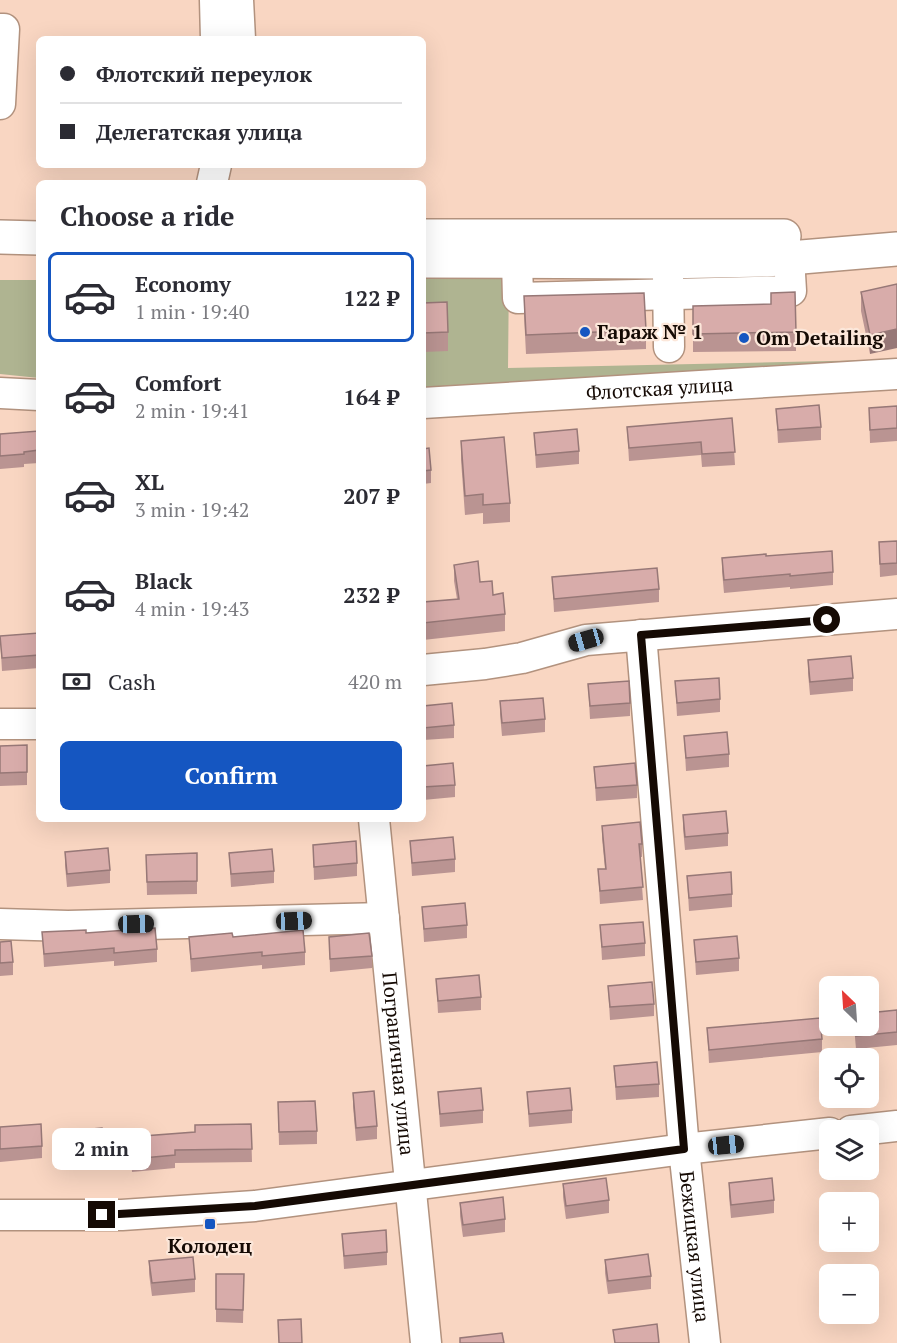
<!DOCTYPE html>
<html lang="en">
<head>
<meta charset="utf-8">
<style>
  body { margin:0; font-family:"PT Serif",serif; background:#f2f2f3; color:#2b2b33; height:100vh; display:flex; flex-direction:column; font-size:22px; white-space:nowrap }
  * { box-sizing:border-box; margin:0 }
  p { font-size:20px; color:#7c7c81 }
  .icon { flex:none; width:33px; height:33px; fill:none; stroke:currentColor; stroke-width:2; stroke-linecap:round; stroke-linejoin:round }
  .map { position:relative; flex:1; overflow:hidden }
  .side { position:absolute; left:36px; top:180px; width:390px; height:642px; display:flex; flex-direction:column; background:#fff; border-radius:9px; box-shadow:0 6px 24px #0002 }
  .side>* { flex:none }
  .guide { position:absolute; left:36px; top:36px; width:390px; height:132px; border-radius:9px; box-shadow:0 6px 24px #0002; display:grid; align-content:center; height:132px; padding:0 24px; background:#fff }
  .needle { width:39px; rotate:335deg }
  .controls { position:absolute; left:819px; top:976px; display:grid; gap:12px }
  .controls a { display:grid; place-items:center; width:60px; height:60px; border-radius:9px; background:#fff; box-shadow:0 6px 24px #0002; font-size:30px }
  .end { position:absolute; width:27px; height:27px; margin:-14px; border:8px solid #150a04; background:#fff; box-shadow:0 0 0 3px #fff }
  .from { border-radius:50% }
  .bubble { position:absolute; height:42px; border-radius:9px; background:#fff; box-shadow:0 6px 24px #0002; font-size:20px; font-weight:800; line-height:42px; text-align:center }
  .car { position:absolute; width:18px; height:36px; margin:-18px -9px; border-radius:8px; box-shadow:0 0 4px 2px #0007; background:linear-gradient(#222 24%,#8ab4d8 0 40%,#222 0 76%,#8ab4d8 0 86%,#222 0) }
  .guide b { display:flex; align-items:center; gap:21px; height:57px; font-size:22px }
  .guide b+b { border-top:2px solid #e1e1e2 }
  .guide i { width:15px; height:15px; background:#2b2b33 }
  ul { padding:0; list-style:none }
  li { display:flex; align-items:center; gap:18px; height:90px; margin:0 12px 9px; padding:0 12px; border:3px solid transparent; border-radius:9px }
  li div { flex:1 }
  li b { display:block; font-size:22px }
  li em { font-style:normal; font-weight:800 }
  li.on { border-color:#1556c1 }
  li>.icon { width:54px; height:54px; stroke-width:1.5 }
  h2 { padding:0 24px; font-size:27px; line-height:72px }
  .pay { display:flex; align-items:center; gap:15px; height:66px; padding:0 24px; font-size:22px }
  .pay p { margin-inline-start:auto }
  .action { display:flex; gap:12px; margin-top:auto; padding:12px 24px }
  .action a { flex:1; height:69px; border-radius:9px; background:#1556c1; color:#fff; font-size:24px; font-weight:800; line-height:69px; text-align:center }
  .map>svg:first-child { display:block }
  .green { fill:#afb491 }
  .lines { fill:none; stroke-linecap:round; stroke-linejoin:round }
  .minor-casing { stroke:#b2927e; stroke-width:33 }
  .major-casing { stroke:#b2927e; stroke-width:36 }
  .minor { stroke:#fff; stroke-width:30 }
  .major { stroke:#fff; stroke-width:33 }
  .wall { fill:#ba9492 }
  .shaded-wall { fill:#977877 }
  .building { fill:#d8acaa; stroke:#977877; stroke-width:1.5 }
  .route { stroke:#150a04; stroke-width:8 }
  .poi-dot { fill:#1556c1; stroke:#fce7da; stroke-width:2 }
  .labels { text-anchor:middle; stroke-width:4.5; stroke-linejoin:round; paint-order:stroke }
  .poi-label { font-size:20px; font-weight:bold; fill:#150a04; stroke:#fce7da; text-anchor:start }
  .street-label { font-size:20px; fill:#150a04; stroke:#fce7da }
</style>
</head>
<body>
<div class="map">
<svg width="897" height="1343" viewBox="0 0 897 1343">
  <rect width="100%" height="100%" fill="#f9d6c2"/>
  <!-- green -->
  <path class="green" d="M509 271 508 368 875 360V369L423 392V273Z
    M0 280H39V378L0 374Z"/>
  <g class="lines">
    <!-- minor casing -->
    <g class="minor-casing">
      <g id="minor">
        <path d="M215 0 216 39"/>
        <path d="M238 0 240 39"/>
        <path d="M0 29H4L0 104"/>
        <path d="M212 183 216 165"/>
        <path d="M517 261 518 298 791 291 789 257"/>
        <path d="M668 276 669 347"/>
        <path d="M0 393 39 395"/>
        <path id="s1" d="M423 403 897 374"/>
        <path id="s2" d="M641 635 684 1149 705 1343"/>
        <path d="M423 670 485 664 522 658 586 640 897 614"/>
        <path d="M0 724H39"/>
        <path id="s3" d="M374 819 426 1343"/>
        <path d="M0 924 68 926 384 918"/>
        <path d="M851 1131 897 1126"/>
        <path d="M0 1215H122L255 1206 684 1149 830 1133"/>
      </g>
    </g>
    <!-- major casing -->
    <g class="major-casing">
      <path id="major" d="M423 236H784
        M0 237 39 238
        M423 261 660 262 766 260 897 249"/>
    </g>
    <!-- minor -->
    <use href="#minor" class="minor"/>
    <!-- major -->
    <use href="#major" class="major"/>
  </g>
  <!-- wall -->
  <path class="wall" d="M897 284 870 354 861 311V292Z
    M524 296 646 330V349L526 354 524 315Z
    M423 303 448 332V351L423 352Z
    M693 306 796 332V351L693 352Z
    M897 406V441L870 443 869 408Z
    M776 409 821 427V440L778 443Z
    M732 418 735 465 702 467 701 455 629 461 627 427Z
    M39 431V463L24 464V467L0 469V434Z
    M534 433 579 451V464L536 468Z
    M461 441 510 503V522L483 524V513L465 515 461 460Z
    M423 449 431 470V483L423 484Z
    M897 541V575L880 577 879 542Z
    M766 556 833 572V585L790 589V587L724 593 722 571V558Z
    M454 565 480 582 493 595 505 614V631L423 640V602L457 599 454 581Z
    M552 577 659 589V602L554 612Z
    M39 633V668L2 671 0 636Z
    M808 660 853 678V691L810 695 808 673Z
    M675 681 720 699V712L677 716Z
    M588 684 630 703V716L590 719Z
    M500 701 545 719V732L502 736 500 714Z
    M423 706 454 725V738L423 740Z
    M684 736 729 754V767L686 771Z
    M27 745V785L0 786V746Z
    M423 766 455 785V797L423 800Z
    M594 767 637 785V798L596 801Z
    M683 815 728 833V846L685 850 683 828Z
    M602 826 642 844V857H640L643 900 600 904 598 869H605L602 838Z
    M410 841 455 859V872L412 876Z
    M313 845 357 863V876L314 880Z
    M65 852 110 870V883L67 887 65 865Z
    M197 853V894L147 895 146 855Z
    M229 853 274 871V883L231 887Z
    M687 876 732 894V907L689 911Z
    M422 907 467 925V938L424 942Z
    M600 925 645 943V956L602 960Z
    M42 932 86 933 157 949V962L114 966V961L44 967Z
    M189 937H233L305 952V965L262 969V965L191 972Z
    M329 937 372 956V968L330 972Z
    M694 940 739 958V971L696 975Z
    M0 942 13 962V975L0 976Z
    M436 979 481 997V1010L438 1013Z
    M608 986 654 1004V1016L610 1020Z
    M897 1010V1045L856 1049 854 1026H868Z
    M707 1028 822 1039V1052L709 1063Z
    M614 1066 659 1084V1097L616 1100Z
    M438 1092 483 1110V1123L440 1127Z
    M527 1092 572 1110V1123L529 1127Z
    M353 1093 377 1126V1139L356 1141 353 1106Z
    M278 1102 317 1131V1144L279 1145Z
    M251 1124 252 1162 175 1163V1168L132 1172 130 1137 195 1132Z
    M0 1127 42 1146V1158L0 1162Z
    M59 1132 104 1150V1162L61 1166Z
    M729 1183 774 1200V1213L731 1218 729 1196Z
    M563 1184 609 1200V1213L566 1219 563 1197Z
    M460 1203 505 1219V1232L463 1237 460 1216Z
    M342 1234 387 1252V1265L344 1269Z
    M605 1260 651 1276V1289L608 1294 605 1273Z
    M149 1261 195 1279V1292L152 1296 149 1274Z
    M216 1274H244L243 1323 216 1322Z"/>
  <!-- shaded-wall -->
  <path class="shaded-wall" d="M897 329V348L870 354V335Z"/>
  <!-- building -->
  <path class="building" d="M897 284V329L870 335 861 292Z
    M795 292 796 332 693 334V306L771 304V293Z
    M644 293 646 330 526 335 524 296Z
    M447 302 448 332 423 333V303Z
    M819 405 821 427 778 430 776 409Z
    M897 406V428L870 430 869 408Z
    M732 418 735 452 702 454 701 442 629 448 627 427Z
    M577 429 579 451 536 455 534 433Z
    M39 431V450L24 452V454L0 456V434Z
    M504 437 510 503 483 505V494L465 496 461 441Z
    M429 448 431 470 423 471V449Z
    M897 541V563L880 564 879 542Z
    M832 551 833 572 790 576V574L724 580 722 558 766 554V556Z
    M478 561 480 582 492 581 493 595 503 593 505 614 423 623V602L459 599 454 565Z
    M657 568 659 589 554 599 552 577Z
    M39 633V655L2 658 0 636Z
    M851 656 853 678 810 682 808 660Z
    M719 678 720 699 677 703 675 681Z
    M629 681 630 703 590 706 588 684Z
    M543 698 545 719 502 723 500 701Z
    M452 703 454 725 423 728V706Z
    M727 732 729 754 686 758 684 736Z
    M27 745V772L0 773V746Z
    M453 763 455 785 423 787V766Z
    M635 763 637 785 596 788 594 767Z
    M726 811 728 833 685 837 683 815Z
    M640 822 642 844H639L643 887 600 891 598 869H606L602 826Z
    M453 837 455 859 412 863 410 841Z
    M356 841 357 863 314 867 313 845Z
    M108 848 110 870 67 874 65 852Z
    M272 849 274 871 231 874 229 853Z
    M197 853V881L147 882 146 855Z
    M731 872 732 894 689 898 687 876Z
    M465 903 467 925 424 929 422 907Z
    M643 922 645 943 602 947 600 925Z
    M155 928 157 949 114 953V948L44 954 42 932 86 930V933Z
    M303 930 305 952 262 956V952L191 959 189 937 232 933 233 937Z
    M369 933 372 956 330 959 329 937Z
    M737 936 739 958 696 962 694 940Z
    M11 941 13 962 0 963V942Z
    M479 975 481 997 438 1001 436 979Z
    M652 982 654 1004 610 1007 608 986Z
    M897 1010V1032L856 1036 855 1026H868V1013Z
    M820 1018 822 1039 709 1050 707 1028Z
    M657 1062 659 1084 616 1087 614 1066Z
    M481 1088 483 1110 440 1114 438 1092Z
    M570 1088 572 1110 529 1114 527 1092Z
    M374 1091 377 1126 356 1128 353 1093Z
    M315 1101 317 1131 279 1132 278 1102Z
    M41 1124 42 1146 0 1149V1127Z
    M251 1124 252 1149 175 1150V1155L132 1159 130 1137 195 1132V1125Z
    M102 1128 104 1150 61 1154 59 1132Z
    M606 1178 609 1200 566 1206 563 1184Z
    M772 1178 774 1200 731 1205 729 1183Z
    M503 1197 505 1219 463 1225 460 1203Z
    M386 1230 387 1252 344 1256 342 1234Z
    M648 1254 651 1276 608 1281 605 1260Z
    M193 1257 195 1279 152 1283 149 1261Z
    M216 1274H244L243 1310 216 1309Z
    M301 1319 302 1343H279L278 1320Z
    M657 1324 659 1343H615L613 1330Z
    M502 1333 504 1343H460V1338Z"/>
  <g class="lines">
    <!-- route -->
    <path class="route" d="M102 1215 255 1206 684 1149 641 635 827 620"/>
  </g>
  <!-- markers -->
  <g class="poi-dot">
    <circle cx="585" cy="332" r="6"/>
    <circle cx="744" cy="338" r="6"/>
    <rect x="204" y="1218" width="12" height="12" rx="3"/>
  </g>
  <g class="labels">
    <!-- poi labels -->
    <g class="poi-label">
      <text x="597" y="339">Гараж № 1</text>
      <text x="756" y="345">Om Detailing</text>
      <text x="210" y="1253" text-anchor="middle">Колодец</text>
    </g>
    <!-- street labels -->
    <g class="street-label">
      <text dy="7" stroke="none"><textPath href="#s1" startOffset="237">Флотская улица</textPath></text>
      <text dy="7" stroke="none"><textPath href="#s3" startOffset="246">Пограничная улица</textPath></text>
      <text dy="7" stroke="none"><textPath href="#s2" startOffset="614">Бежицкая улица</textPath></text>
    </g>
  </g>
</svg>
<div class="controls">
<a><svg class="needle" viewBox="-14 -14 28 28"><path d="M0-13l5 13h-10z" fill="#e53935"/><path d="M0 13l5-13h-10z" fill="#7c7c81"/></svg></a>
<a><svg class="icon" aria-label="locate" viewBox="0 0 24 24"><circle cx="12" cy="12" r="6"/><path d="M12 2v4M12 18v4M2 12h4M18 12h4"/></svg></a>
<a><svg class="icon" aria-label="layers" viewBox="0 0 24 24"><path d="M12 4l9 5-9 5-9-5zM3 14l9 5 9-5"/></svg></a>
<a>+</a>
<a>−</a>
</div>
<i class="end from" style="left:827px;top:620px"></i>
<i class="end" style="left:102px;top:1215px"></i>
<div class="bubble" style="left:52px;top:1128px;width:99px">2 min</div>
<i class="car" style="left:586px;top:640px;rotate:254deg"></i>
<i class="car" style="left:294px;top:921px;rotate:88deg"></i>
<i class="car" style="left:136px;top:924px;rotate:89deg"></i>
<i class="car" style="left:726px;top:1145px;rotate:84deg"></i>
<div class="guide">
<b><i class="from"></i>Флотский переулок</b>
<b><i></i>Делегатская улица</b>
</div>
<section class="side">
<h2>Choose a ride</h2>
<ul>
<li class="on"><svg class="icon" aria-label="car" viewBox="0 0 24 24"><path d="M5 17H2v-5l4-1 3-4h7l3 4 3 1v5h-3M9 17h6M6 11h13"/><circle cx="7" cy="17" r="2"/><circle cx="17" cy="17" r="2"/></svg><div><b>Economy</b><p>1 min · 19:40</p></div><em>122 ₽</em></li>
<li><svg class="icon" aria-label="car" viewBox="0 0 24 24"><path d="M5 17H2v-5l4-1 3-4h7l3 4 3 1v5h-3M9 17h6M6 11h13"/><circle cx="7" cy="17" r="2"/><circle cx="17" cy="17" r="2"/></svg><div><b>Comfort</b><p>2 min · 19:41</p></div><em>164 ₽</em></li>
<li><svg class="icon" aria-label="car" viewBox="0 0 24 24"><path d="M5 17H2v-5l4-1 3-4h7l3 4 3 1v5h-3M9 17h6M6 11h13"/><circle cx="7" cy="17" r="2"/><circle cx="17" cy="17" r="2"/></svg><div><b>XL</b><p>3 min · 19:42</p></div><em>207 ₽</em></li>
<li><svg class="icon" aria-label="car" viewBox="0 0 24 24"><path d="M5 17H2v-5l4-1 3-4h7l3 4 3 1v5h-3M9 17h6M6 11h13"/><circle cx="7" cy="17" r="2"/><circle cx="17" cy="17" r="2"/></svg><div><b>Black</b><p>4 min · 19:43</p></div><em>232 ₽</em></li>
</ul>
<div class="pay"><svg class="icon" aria-label="cash" viewBox="0 0 24 24"><path d="M3 7h18v10H3z"/><circle cx="12" cy="12" r="2"/></svg>Cash<p>420 m</p></div>
<div class="action"><a>Confirm</a></div>
</section>
</div>
</body>
</html>
